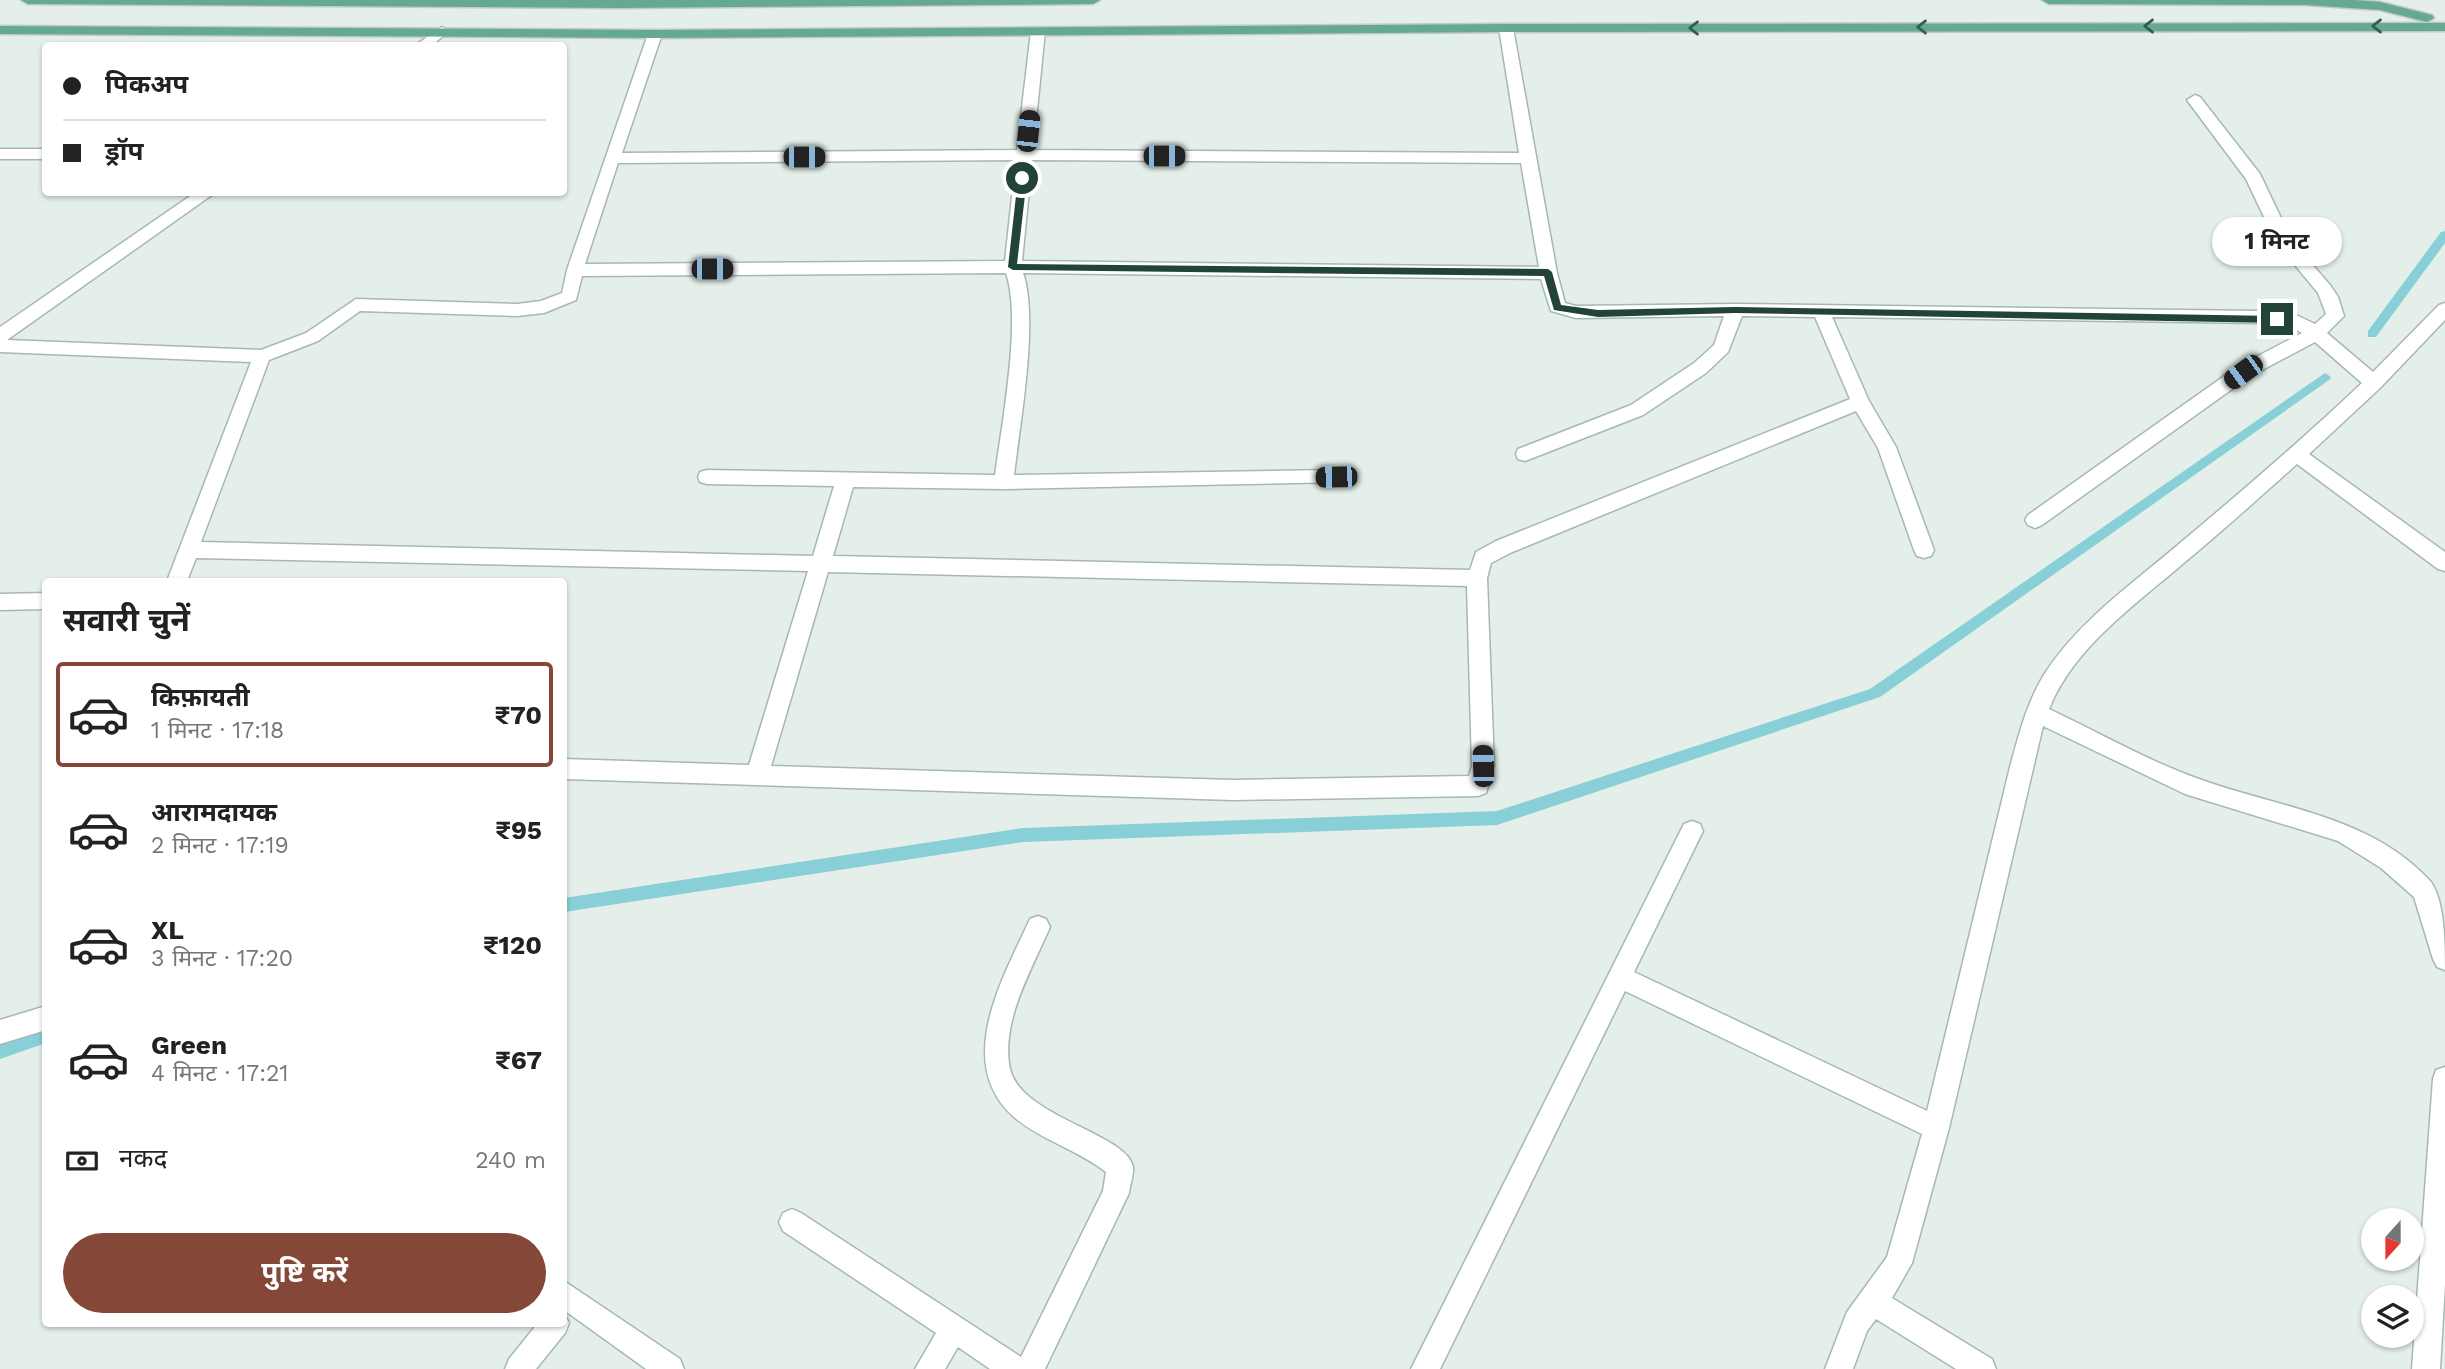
<!DOCTYPE html>
<html lang="hi">
<head>
<meta charset="utf-8">
<style>
  body { margin:0; font-family:"Work Sans","Noto Sans Devanagari",sans-serif; background:#f2f2f2; color:#222; height:100vh; display:flex; flex-direction:column; font-size:26px; white-space:nowrap }
  * { box-sizing:border-box; margin:0 }
  p { font-size:23px; color:#767676 }
  .icon { flex:none; width:38px; height:38px; fill:none; stroke:currentColor; stroke-width:2; stroke-linecap:round; stroke-linejoin:round }
  .map { position:relative; flex:1; overflow:hidden }
  .panel { position:absolute; left:42px; top:578px; width:525px; height:749px; display:flex; flex-direction:column; background:#fff; border-radius:7px; box-shadow:0 2px 5px #0004 }
  .panel>* { flex:none }
  .hud { position:absolute; left:42px; top:42px; width:525px; height:154px; border-radius:7px; box-shadow:0 2px 5px #0004; display:grid; align-content:center; height:154px; padding:0 21px; background:#fff }
  .needle { width:46px; rotate:201deg }
  .tools { position:absolute; left:2361px; top:1208px; display:grid; gap:14px }
  .tools a { display:grid; place-items:center; width:63px; height:63px; border-radius:50%; background:#fff; box-shadow:0 2px 5px #0004; font-size:35px }
  .end { position:absolute; width:32px; height:32px; margin:-16px; border:9px solid #214338; background:#fff; box-shadow:0 0 0 4px #fff }
  .from { border-radius:50% }
  .bubble { position:absolute; height:49px; border-radius:24px; background:#fff; box-shadow:0 2px 5px #0004; font-size:23px; font-weight:700; line-height:49px; text-align:center }
  .car { position:absolute; width:21px; height:42px; margin:-21px -10px; border-radius:9px; box-shadow:0 0 5px 2px #0007; background:linear-gradient(#222 24%,#8ab4d8 0 40%,#222 0 76%,#8ab4d8 0 86%,#222 0) }
  .hud b { display:flex; align-items:center; gap:24px; height:66px; font-size:26px }
  .hud b+b { border-top:2px solid #e0e0e0 }
  .hud i { width:18px; height:18px; background:#222 }
  ul { padding:0; list-style:none }
  li { display:flex; align-items:center; gap:21px; height:105px; margin:0 14px 10px; padding:0 7px; border:4px solid transparent; border-radius:7px }
  li div { flex:1 }
  li b { display:block; font-size:26px }
  li em { font-style:normal; font-weight:700 }
  li.active { border-color:#854838 }
  li>.icon { width:63px; height:63px; stroke-width:1.5 }
  h2 { padding:0 21px; font-size:32px; line-height:84px }
  .pay { display:flex; align-items:center; gap:18px; height:77px; padding:0 21px; font-size:26px }
  .pay p { margin-inline-start:auto }
  .cta { display:flex; gap:14px; margin-top:auto; padding:14px 21px }
  .cta a { flex:1; height:80px; border-radius:42px; background:#854838; color:#fff; font-size:28px; font-weight:700; line-height:80px; text-align:center }
  .map>svg:first-child { display:block }
  .lines { fill:none; stroke-linecap:round; stroke-linejoin:round }
  .stream { fill:#88cfd8; fill-rule:evenodd }
  .minor-casing { stroke:#a6b8b1; stroke-width:3 }
  .major-casing { stroke:#c1cac7; stroke-width:3 }
  .minor { fill:#fff; fill-rule:evenodd }
  .major { fill:#65a894; fill-rule:evenodd }
  .oneway { stroke:#325c4f }
  .route { fill:#214338 }
</style>
</head>
<body>
<div class="map">
<svg width="2445" height="1369" viewBox="0 0 2445 1369">
  <rect width="100%" height="100%" fill="#e4efea"/>
  <g class="lines">
    <!-- stream -->
    <path class="stream" d="M2445 231V243L2376 337H2368V331L2441 232Z
      M2325 373 2331 377 2329 380 1880 697 1497 825 1023 842 564 912V898L1023 828 1497 811 1870 689Z
      M46 1027V1043L0 1059V1043Z"/>
    <!-- minor casing -->
    <g class="minor-casing">
      <path id="minor" d="M1506 24 1513 28 1557 273 1565 303 1576 306 1735 304 2258 311 2296 315 2315 324 2326 314 2318 293 2276 242 2246 179 2187 100 2195 95 2200 97 2260 174 2292 241 2330 285 2338 297 2344 316 2327 333 2373 372 2439 305 2445 303V320L2380 388 2309 454 2445 552V571L2438 569 2297 464C2258 499 2219 534 2179 567 2131 608 2073 649 2049 709 2098 732 2148 761 2199 779 2278 808 2371 815 2431 882 2445 902 2445 945 2445 970L2437 967 2433 959 2414 897 2381 868 2338 841 2185 794 2043 726 1949 1128 1912 1263 1892 1298 1992 1359 1996 1369H1956L1876 1319 1867 1331 1853 1369H1825L1847 1312 1887 1257 1922 1134 1625 991 1440 1369H1411L1684 824 1692 821 1700 824 1703 831 1634 972 1927 1111 2010 767C2019 734 2027 702 2045 673 2079 621 2132 584 2179 544 2241 492 2303 439 2362 383L2315 342 2249 377 2042 525 2035 528 2028 525 2025 520 2028 515 2237 367 2302 333 2292 327 2258 323 1832 317 1869 401 1896 447 1934 550 1931 556 1924 558 1917 556 1914 550 1878 448 1856 411 1510 553 1491 563 1487 578 1494 766 1486 793 1478 796 1233 800 564 779V759L749 765 808 571 196 558 187 581H167L251 362 0 352V327L196 192H216L7 340 261 350 306 333 356 299 517 304 541 301 562 293 567 270 648 34 655 30 662 34 622 153 1017 150 1031 31 1038 27 1045 31 1033 150 1519 153 1499 28ZM1016 160 1005 261 585 264 618 163ZM1032 160 1521 163 1539 267 1022 261ZM1006 273C1022 319 1002 423 995 475L707 470 700 472 698 477 700 482 707 484 834 486 813 556 201 542 269 360 318 341 360 311 517 316 544 313 576 300 582 276ZM1023 273 1541 279 1551 311 1576 318 1724 316 1714 345 1694 363 1631 405 1518 449 1516 454 1518 459 1525 461 1643 415 1706 373 1728 352 1742 316 1815 317 1850 399 1496 541 1476 552 1470 570 833 556 853 487 1004 489 1343 482 1345 477 1343 472 1336 470 1014 475C1020 423 1039 319 1023 273ZM828 572 1467 586 1472 766 1469 776 1233 780 771 766Z
        M442 27 449 31 431 46H414Z
        M0 149H46V159H0Z
        M46 593V609L0 610V594Z
        M1038 916 1046 919 1050 927C1032 969 1000 1022 1010 1069 1021 1117 1128 1134 1133 1167 1134 1174 1130 1185 1129 1193L1045 1369H990L958 1347 945 1369H915L936 1333 783 1231 779 1222 783 1213 792 1209 801 1213 1021 1357 1103 1191 1106 1172C1078 1150 1041 1140 1014 1117 953 1063 1003 978 1030 919Z
        M46 1006V1030L0 1044V1020Z
        M2445 1067V1284L2440 1369H2412L2433 1079 2436 1070Z
        M564 1281 680 1359 684 1369H646L564 1310Z
        M564 1313 569 1323 565 1333 536 1369H505L509 1359 538 1323H564Z"/>
    </g>
    <!-- major casing -->
    <g class="major-casing">
      <path id="major" d="M21 0H1100L1093 4 619 8 28 4Z
        M2042 0H2355L2380 2 2432 15 2434 18 2427 22 2380 10 2306 5 2049 4Z
        M2445 23V31L1506 32 655 38 0 34V26L655 30 1506 24Z"/>
    </g>
    <!-- minor -->
    <use href="#minor" class="minor"/>
    <!-- major -->
    <use href="#major" class="major"/>
  </g>
  <!-- one-way arrows -->
  <defs><path id="oneway-chevron" d="M-2-3.5L2.5 0L-2 3.5" fill="none" stroke-width="1.6" stroke-linecap="round" stroke-linejoin="round" transform="scale(1.75)"/></defs>
  <g class="oneway">
    <use href="#oneway-chevron" transform="translate(2149 26) rotate(180)"/>
    <use href="#oneway-chevron" transform="translate(2377 26) rotate(180)"/>
    <use href="#oneway-chevron" transform="translate(1922 27) rotate(180)"/>
    <use href="#oneway-chevron" transform="translate(1694 28) rotate(180)"/>
  </g>
  <!-- route -->
  <path class="route" d="M1022 175 1027 178 1017 264 1548 269 1552 272 1561 305 1598 310 1735 307 2277 316 2282 319 2277 323 1735 313 1598 317 1554 310 1544 276 1013 270 1008 267 1018 178Z"/>
</svg>
<div class="tools">
<a><svg class="needle" viewBox="-14 -14 28 28"><path d="M0-13l5 13h-10z" fill="#e53935"/><path d="M0 13l5-13h-10z" fill="#767676"/></svg></a>
<a><svg class="icon" aria-label="layers" viewBox="0 0 24 24"><path d="M12 4l9 5-9 5-9-5zM3 14l9 5 9-5"/></svg></a>
</div>
<i class="end from" style="left:1022px;top:178px"></i>
<i class="end" style="left:2277px;top:319px"></i>
<div class="bubble" style="left:2212px;top:217px;width:130px">1 मिनट</div>
<i class="car" style="left:1028px;top:131px;rotate:6deg"></i>
<i class="car" style="left:1164px;top:156px;rotate:90deg"></i>
<i class="car" style="left:804px;top:157px;rotate:90deg"></i>
<i class="car" style="left:712px;top:269px;rotate:90deg"></i>
<i class="car" style="left:2243px;top:372px;rotate:234deg"></i>
<i class="car" style="left:1336px;top:477px;rotate:269deg"></i>
<i class="car" style="left:1483px;top:766px;rotate:358deg"></i>
<div class="hud">
<b><i class="from"></i>पिकअप</b>
<b><i></i>ड्रॉप</b>
</div>
<section class="panel">
<h2>सवारी चुनें</h2>
<ul>
<li class="active"><svg class="icon" aria-label="car" viewBox="0 0 24 24"><path d="M5 17H2v-5l4-1 3-4h7l3 4 3 1v5h-3M9 17h6M6 11h13"/><circle cx="7" cy="17" r="2"/><circle cx="17" cy="17" r="2"/></svg><div><b>किफ़ायती</b><p>1 मिनट · 17:18</p></div><em>₹70</em></li>
<li><svg class="icon" aria-label="car" viewBox="0 0 24 24"><path d="M5 17H2v-5l4-1 3-4h7l3 4 3 1v5h-3M9 17h6M6 11h13"/><circle cx="7" cy="17" r="2"/><circle cx="17" cy="17" r="2"/></svg><div><b>आरामदायक</b><p>2 मिनट · 17:19</p></div><em>₹95</em></li>
<li><svg class="icon" aria-label="car" viewBox="0 0 24 24"><path d="M5 17H2v-5l4-1 3-4h7l3 4 3 1v5h-3M9 17h6M6 11h13"/><circle cx="7" cy="17" r="2"/><circle cx="17" cy="17" r="2"/></svg><div><b>XL</b><p>3 मिनट · 17:20</p></div><em>₹120</em></li>
<li><svg class="icon" aria-label="car" viewBox="0 0 24 24"><path d="M5 17H2v-5l4-1 3-4h7l3 4 3 1v5h-3M9 17h6M6 11h13"/><circle cx="7" cy="17" r="2"/><circle cx="17" cy="17" r="2"/></svg><div><b>Green</b><p>4 मिनट · 17:21</p></div><em>₹67</em></li>
</ul>
<div class="pay"><svg class="icon" aria-label="cash" viewBox="0 0 24 24"><path d="M3 7h18v10H3z"/><circle cx="12" cy="12" r="2"/></svg>नकद<p>240 m</p></div>
<div class="cta"><a>पुष्टि करें</a></div>
</section>
</div>
</body>
</html>
